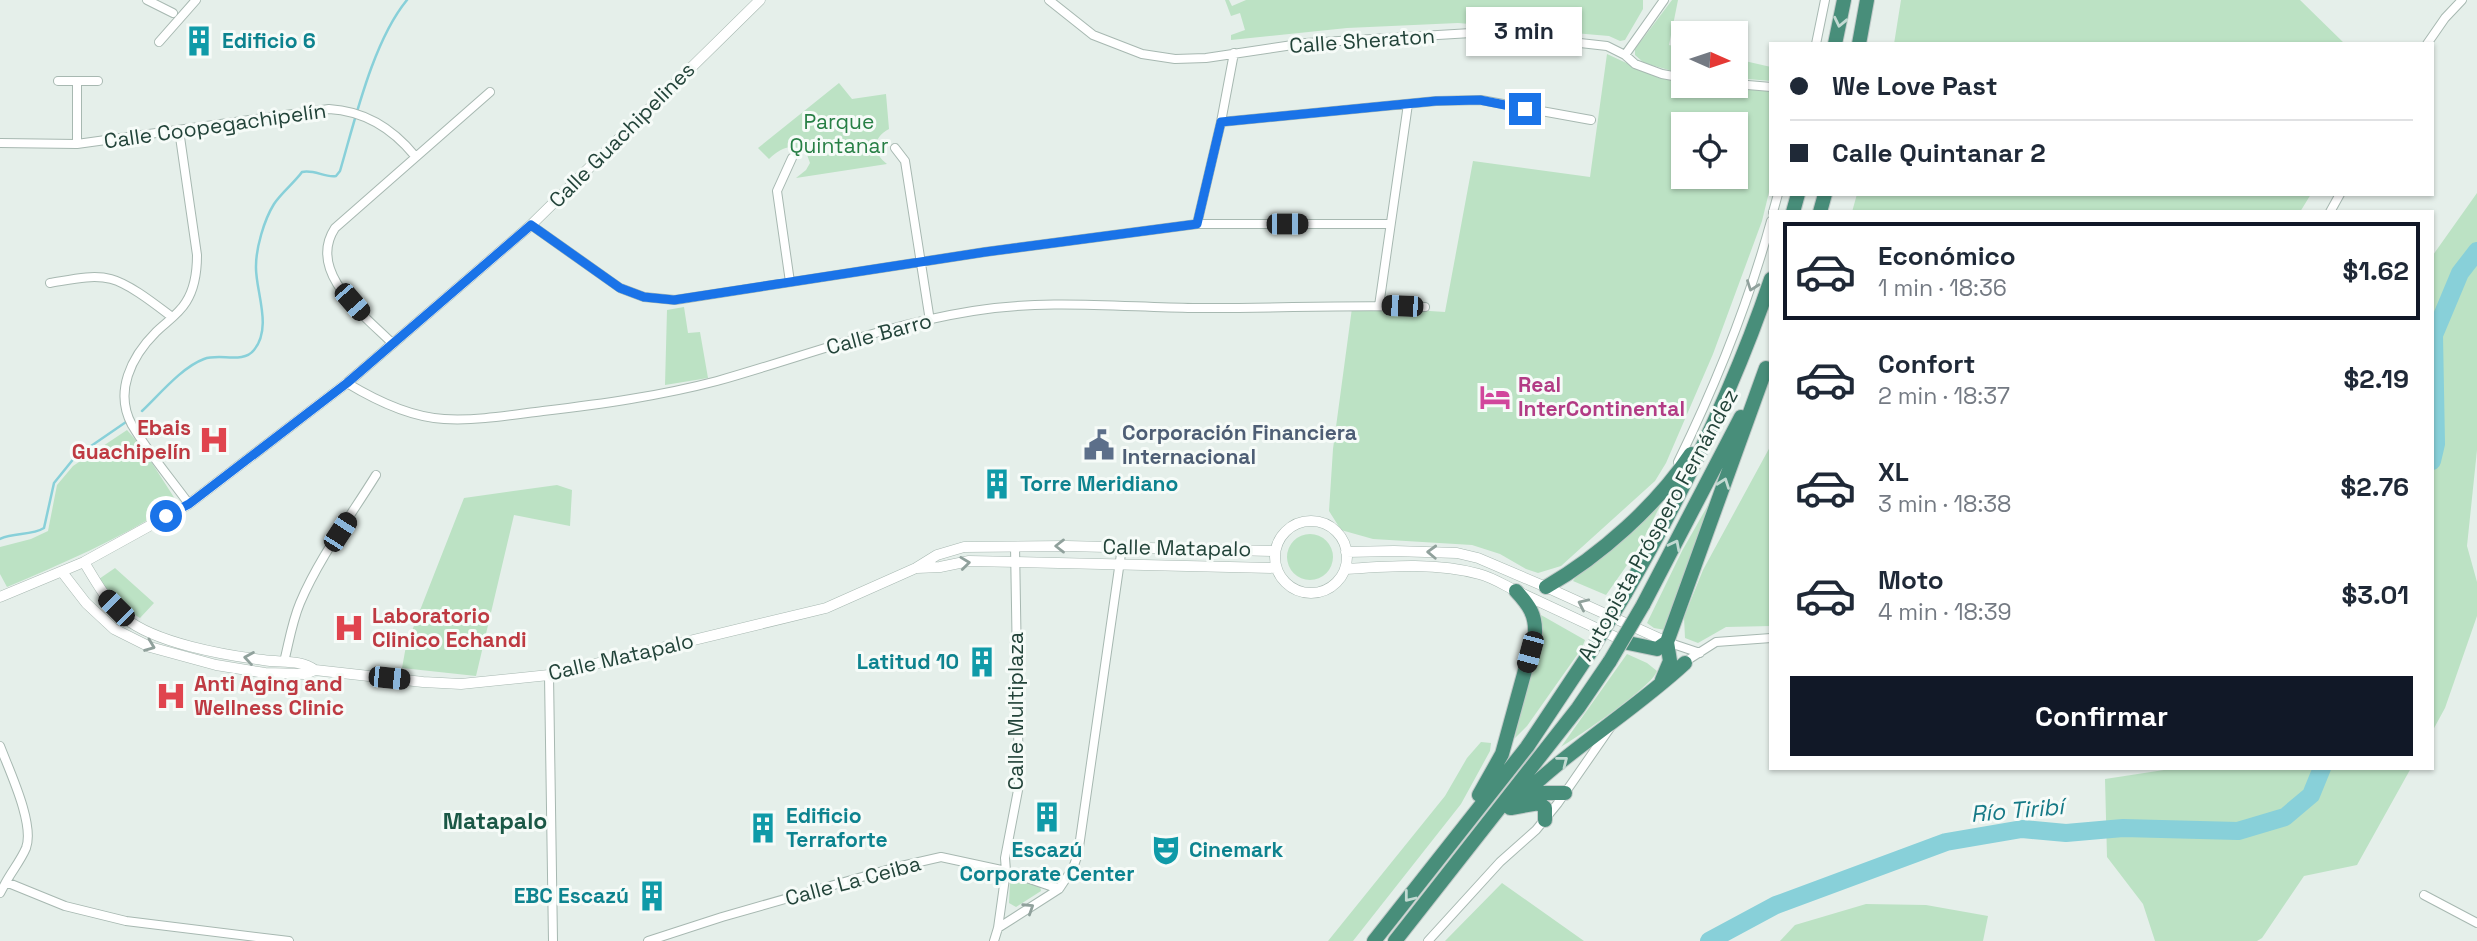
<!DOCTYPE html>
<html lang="es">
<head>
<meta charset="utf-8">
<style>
  body { margin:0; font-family:"Space Grotesk",sans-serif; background:#f6f6f7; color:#1f2937; height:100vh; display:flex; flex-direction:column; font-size:26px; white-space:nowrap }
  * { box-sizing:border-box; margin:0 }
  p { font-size:23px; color:#747a83 }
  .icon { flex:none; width:38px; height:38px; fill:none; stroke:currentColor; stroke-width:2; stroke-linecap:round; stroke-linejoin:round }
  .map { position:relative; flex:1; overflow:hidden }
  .side { position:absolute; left:1769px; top:210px; width:665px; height:560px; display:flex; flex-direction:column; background:#fff; border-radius:0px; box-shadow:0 2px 5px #0004 }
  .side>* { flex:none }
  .hud { position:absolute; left:1769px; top:42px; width:665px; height:154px; border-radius:0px; box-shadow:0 2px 5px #0004; display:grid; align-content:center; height:154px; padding:0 21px; background:#fff }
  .needle { width:46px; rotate:93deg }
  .controls { position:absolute; left:1671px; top:21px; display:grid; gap:14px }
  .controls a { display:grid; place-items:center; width:77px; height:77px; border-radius:0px; background:#fff; box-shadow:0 2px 5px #0004; font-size:35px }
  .end { position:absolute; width:32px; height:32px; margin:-16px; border:9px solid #1a73e8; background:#fff; box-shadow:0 0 0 4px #fff }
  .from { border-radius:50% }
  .bubble { position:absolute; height:49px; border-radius:0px; background:#fff; box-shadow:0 2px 5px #0004; font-size:23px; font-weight:700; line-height:49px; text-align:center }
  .car { position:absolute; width:21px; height:42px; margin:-21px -10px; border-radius:9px; box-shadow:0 0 5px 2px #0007; background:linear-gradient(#222 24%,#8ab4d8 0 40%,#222 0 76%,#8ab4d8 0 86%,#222 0) }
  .hud b { display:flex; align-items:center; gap:24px; height:66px; font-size:26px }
  .hud b+b { border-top:2px solid #e0e1e3 }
  .hud i { width:18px; height:18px; background:#1f2937 }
  ul { padding:12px 0 0; list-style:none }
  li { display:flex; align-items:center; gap:21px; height:98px; margin:0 14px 10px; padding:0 7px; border:4px solid transparent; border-radius:0px }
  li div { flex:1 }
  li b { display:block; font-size:26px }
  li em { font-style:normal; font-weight:700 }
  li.on { border-color:#111827 }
  li>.icon { width:63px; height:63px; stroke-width:1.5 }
  .button { display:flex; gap:14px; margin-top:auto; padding:14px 21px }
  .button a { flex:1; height:80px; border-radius:0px; background:#111827; color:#fff; font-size:28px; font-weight:700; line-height:80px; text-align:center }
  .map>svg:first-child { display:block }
  .green { fill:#bce2c4; fill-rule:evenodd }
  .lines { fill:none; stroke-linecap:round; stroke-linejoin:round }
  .stream { stroke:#88d0d9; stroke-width:2.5 }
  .river { stroke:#88d0d9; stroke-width:18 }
  .minor-casing { stroke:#a7b8b1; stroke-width:10 }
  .tertiary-casing { stroke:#a7b8b1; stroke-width:11 }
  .trunk-casing { stroke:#c1cac8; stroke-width:16 }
  .minor { stroke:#fff; stroke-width:8 }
  .tertiary { stroke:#fff; stroke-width:10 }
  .trunk { stroke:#488e7a; stroke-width:14 }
  .trunk-bridge-casing { stroke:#c1cac8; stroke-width:16; stroke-linecap:butt }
  .trunk-bridge { stroke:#488e7a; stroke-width:14 }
  .oneway { stroke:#c2dad2 }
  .oneway2 { stroke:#90a19c }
  .route { stroke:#1a73e8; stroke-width:9 }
  .labels { text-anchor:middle; stroke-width:6; stroke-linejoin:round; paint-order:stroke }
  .culture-label { font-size:21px; font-weight:bold; fill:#0d838f; stroke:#f6fbf8; text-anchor:start }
  .street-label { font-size:21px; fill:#224339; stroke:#f6fbf8 }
  .park-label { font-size:21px; fill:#277f45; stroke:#f6fbf8 }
  .hotel-label { font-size:21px; font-weight:bold; fill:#b23c85; stroke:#f6fbf8; text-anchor:start }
  .health-label { font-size:21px; font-weight:bold; fill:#be3a42; stroke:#f6fbf8; text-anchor:start }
  .service-label { font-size:21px; font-weight:bold; fill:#4e5e75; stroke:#f6fbf8; text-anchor:start }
  .water-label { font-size:23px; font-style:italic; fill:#157986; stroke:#f6fbf8 }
  .neighbourhood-label { font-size:23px; font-weight:bold; fill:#1b5846; stroke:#f6fbf8 }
</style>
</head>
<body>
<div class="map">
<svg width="2477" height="941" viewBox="0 0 2477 941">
  <rect width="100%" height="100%" fill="#e5efea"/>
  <!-- green -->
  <path class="green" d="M1225 0H1229L1232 6 1246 0H1643V9L1625 40 1620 41 1609 36 1458 23 1347 28 1231 40V35L1245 30 1240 13 1231 16Z
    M1672 0H1678L1669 45 1683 48V74L1644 63 1635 55V49Z
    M1901 0H2300L2345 44H1894Z
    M1607 54 1659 78 1683 83 1684 86H1713L1771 91V184L1762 221 1713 354 1666 463 1655 481 1561 566 1538 573 1526 569 1500 554 1472 545 1373 539 1341 530 1329 511 1333 449 1352 308H1384L1445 312 1473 161 1590 177ZM1684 124H1736V177H1684Z
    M1736 59 1771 67V81L1736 78Z
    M839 83 852 99 886 94 889 129C872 138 872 153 887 164L796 178 806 170 810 163 806 152C792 142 780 148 769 159L758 148Z
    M2477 193V450L2467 546 2477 582V616L2445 708 2433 730V255Z
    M1857 194H2311L2300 212H1852Z
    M684 307 688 333 700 332 708 378 665 385 667 310Z
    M127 430 141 446 177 502C124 537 66 562 7 587L0 574V547L31 539 48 531 57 485 73 466Z
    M1771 445V626L1726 627 1698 643 1685 638 1684 617 1703 570Z
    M557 485 572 490 570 526 514 515 476 676 402 668 406 646 464 498Z
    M1716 491 1665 630 1654 628 1647 623 1682 551Z
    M1665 496 1639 548 1606 595 1573 581 1579 573 1592 565Z
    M1287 557a23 23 0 1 1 46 0a23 23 0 1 1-46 0Z
    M115 568 154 603 140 618 116 603 99 579Z
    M1541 615 1585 640 1582 648 1527 726 1515 738C1519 718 1522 697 1528 678 1536 656 1545 639 1541 615Z
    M1627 654 1647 663 1657 671C1652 687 1579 736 1561 747Z
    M1481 742 1491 743 1490 751 1461 804 1353 941H1328L1445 796 1467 758Z
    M2177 768H2411L2357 865 2304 876 2262 938 2257 941H2155L2143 904 2107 857 2105 779Z
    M1014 878 1040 886 1041 891 1016 907 1009 903 1010 882Z
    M1502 883 1584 941H1445Z
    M1866 904 1926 905 1988 916 1983 941H1780L1795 925Z"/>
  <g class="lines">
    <!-- stream -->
    <path class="stream" d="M142 411C159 395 182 367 204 359 220 353 243 364 254 350 273 327 255 290 256 266 256 248 264 220 274 204 281 193 294 183 302 172 314 169 325 178 336 176L340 171C355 120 373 41 407 0
      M0 539C14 532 31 536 44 528L54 483 75 457 126 422"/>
    <!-- river -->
    <path class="river" d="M2432 461 2436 444 2434 335 2460 273 2477 251
      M1709 941 1776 905 1946 842 2022 829 2066 833 2123 828 2238 831 2285 817 2311 795 2322 768"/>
    <!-- minor casing -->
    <g class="minor-casing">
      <path id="minor" d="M147 0 173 13
        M1049 0 1093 35 1142 54 1175 59 1206 58 1306 43 1471 33 1500 34 1607 46 1625 55 1635 64 1662 74 1684 78
        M159 42 196 0
        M1816 44 1825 0
        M2427 44 2445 18 2462 0
        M1625 55 1664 0
        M58 81H98
        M77 81V144
        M1736 84 1771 87
        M1221 122 1436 101 1481 100 1591 120
        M179 130 197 255C197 271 195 288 186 302 179 314 165 323 156 332 131 357 114 392 132 425 148 452 170 478 189 504
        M0 143 77 144 329 109C365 111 393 129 415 156
        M895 148 905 161 930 321
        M1773 212 1778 194
        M2330 212 2340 194
        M1197 224 1221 122 1234 53
        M531 225 620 288 644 297 675 300 985 252 1197 224H1390
        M790 282 777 191 792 158
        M50 283C69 280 92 274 111 279 130 284 156 305 172 317
        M1379 306 1408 104
        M393 344C365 316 306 272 335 228L490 92
        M347 383C375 400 410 417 444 419 477 421 511 415 543 411 602 404 660 396 717 381 802 357 885 325 973 311 1045 299 1120 307 1193 308 1271 309 1348 304 1425 307
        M1678 462C1716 384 1748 305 1771 221
        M1667 642 1700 653
        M284 662C289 642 292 622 300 603 319 558 350 517 376 475
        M1683 663 1716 642 1771 638
        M549 675 553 941
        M0 746C9 770 35 824 26 848 21 860 12 871 6 882L65 906 126 921 289 941
        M0 893 6 882
        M2424 895 2477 923
        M998 928 1059 889 1073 868 1078 854 1122 547
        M648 941 722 917 897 867 941 857 1006 871 1059 889
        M994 941 998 928 1006 871 1005 858 1019 785 1015 546
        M1428 941 1500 862 1536 830 1558 803 1610 728"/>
    </g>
    <!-- tertiary casing -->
    <g class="tertiary-casing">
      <path id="tertiary" d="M1275 557a36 36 0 1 1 72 0a36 36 0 1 1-72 0Z
        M1346 552 1394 551 1457 553 1478 558 1546 587 1667 642
        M84 562C96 582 107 602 125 618 155 643 224 655 263 660 281 663 300 659 315 670L423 682 461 684 549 675 826 608 916 568 937 555 964 547 1066 546 1275 551
        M917 568 940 567 969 561 1276 568
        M1345 569C1388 566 1437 562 1479 574 1495 578 1508 588 1523 594 1557 610 1591 626 1626 642
        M62 572 86 603 114 629 150 647 216 665 265 673 305 674 315 670
        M0 597 84 562 189 504 347 383 531 225 760 0"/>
    </g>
    <!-- trunk casing -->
    <g class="trunk-casing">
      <path id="trunk" d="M1835 44 1844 0
        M1859 44 1867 0
        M1793 212 1798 194
        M1820 212 1825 194
        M1546 587C1600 556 1657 505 1691 454
        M1625 594C1683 493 1734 389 1771 279
        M1643 605 1741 417
        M1628 643 1657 649 1667 642 1766 368
        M1662 680 1670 661 1667 642
        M1525 793H1565
        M1479 795 1502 754 1535 634C1536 615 1529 605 1516 591
        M1510 808C1562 753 1630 714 1685 663
        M1511 808 1539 803 1545 808V820
        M1374 941 1527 747 1591 651
        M1395 941 1578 708 1610 661"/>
    </g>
    <!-- minor -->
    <use href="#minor" class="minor"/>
    <!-- tertiary -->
    <use href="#tertiary" class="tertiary"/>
    <!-- trunk -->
    <use href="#trunk" class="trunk"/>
    <!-- trunk-bridge casing -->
    <g class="trunk-bridge-casing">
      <path id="trunk-bridge" d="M1591 651 1625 594
        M1610 661 1643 605"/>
    </g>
    <!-- trunk-bridge -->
    <use href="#trunk-bridge" class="trunk-bridge"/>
  </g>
  <!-- one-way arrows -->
  <defs><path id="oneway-chevron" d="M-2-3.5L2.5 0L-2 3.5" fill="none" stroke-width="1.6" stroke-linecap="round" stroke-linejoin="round" transform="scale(1.75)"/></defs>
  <g class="oneway">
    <use href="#oneway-chevron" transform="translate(1840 22) rotate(102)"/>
    <use href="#oneway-chevron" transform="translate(1724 483) rotate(-70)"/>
    <use href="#oneway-chevron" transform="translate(1675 545) rotate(-63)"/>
    <use href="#oneway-chevron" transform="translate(1563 761) rotate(-38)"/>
    <use href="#oneway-chevron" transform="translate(1409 897) rotate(128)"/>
  </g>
  <g class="oneway2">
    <use href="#oneway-chevron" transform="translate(1752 286) rotate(110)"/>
    <use href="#oneway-chevron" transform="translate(1060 546) rotate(-180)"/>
    <use href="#oneway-chevron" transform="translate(1432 552) rotate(-178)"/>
    <use href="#oneway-chevron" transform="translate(965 563) rotate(-7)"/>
    <use href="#oneway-chevron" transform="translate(1583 604) rotate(-155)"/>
    <use href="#oneway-chevron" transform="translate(150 646) rotate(21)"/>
    <use href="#oneway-chevron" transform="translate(249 658) rotate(-171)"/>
    <use href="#oneway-chevron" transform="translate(1029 908) rotate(-33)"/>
  </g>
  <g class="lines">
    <!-- route -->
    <path class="route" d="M166 516 189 504 347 383 531 225 620 288 644 297 674 300 985 252 1197 224 1221 122 1436 101 1480 100 1525 109"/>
  </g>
  <!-- icons -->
  <defs>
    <g id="building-bare" transform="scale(2.415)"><path d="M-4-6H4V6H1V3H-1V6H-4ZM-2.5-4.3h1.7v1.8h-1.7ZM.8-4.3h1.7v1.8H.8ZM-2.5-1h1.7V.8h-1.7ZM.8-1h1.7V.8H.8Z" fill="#0f9aa8" stroke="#f6fbf8" stroke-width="2.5" paint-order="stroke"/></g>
    <g id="hotel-bare" transform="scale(2.415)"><path d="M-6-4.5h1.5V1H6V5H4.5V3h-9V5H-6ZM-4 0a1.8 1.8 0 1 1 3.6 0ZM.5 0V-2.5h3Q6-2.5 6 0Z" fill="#d1479c" stroke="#f6fbf8" stroke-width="2.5" paint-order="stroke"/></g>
    <g id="hospital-bare" transform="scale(2.415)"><path d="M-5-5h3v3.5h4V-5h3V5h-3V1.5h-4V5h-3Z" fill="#e0444e" stroke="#f6fbf8" stroke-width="2.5" paint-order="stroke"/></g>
    <g id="civic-bare" transform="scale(2.415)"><path d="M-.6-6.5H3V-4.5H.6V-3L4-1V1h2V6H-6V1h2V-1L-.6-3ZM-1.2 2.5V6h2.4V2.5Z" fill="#5c6f8a" stroke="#f6fbf8" stroke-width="2.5" paint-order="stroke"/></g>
    <g id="theatre-bare" transform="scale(2.415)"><path d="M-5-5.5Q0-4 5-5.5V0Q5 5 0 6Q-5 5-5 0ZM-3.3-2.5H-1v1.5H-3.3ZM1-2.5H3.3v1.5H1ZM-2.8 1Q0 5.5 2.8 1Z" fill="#0f9aa8" stroke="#f6fbf8" stroke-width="2.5" paint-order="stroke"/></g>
  </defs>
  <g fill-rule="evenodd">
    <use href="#building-bare" x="199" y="41"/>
    <use href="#hotel-bare" x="1495" y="397"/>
    <use href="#hospital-bare" x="214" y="440"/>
    <use href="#civic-bare" x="1099" y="445"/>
    <use href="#building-bare" x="997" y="484"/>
    <use href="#hospital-bare" x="349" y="628"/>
    <use href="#building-bare" x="982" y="662"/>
    <use href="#hospital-bare" x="171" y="696"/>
    <use href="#building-bare" x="1047" y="817"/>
    <use href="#building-bare" x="763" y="828"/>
    <use href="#theatre-bare" x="1166" y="850"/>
    <use href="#building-bare" x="652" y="896"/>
  </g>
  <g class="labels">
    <!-- culture labels -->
    <g class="culture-label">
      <text x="222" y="48">Edificio 6</text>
      <text x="1020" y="491">Torre Meridiano</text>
      <text x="959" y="669" text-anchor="end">Latitud 10</text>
      <text x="786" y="823">Edificio<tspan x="786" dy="24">Terraforte</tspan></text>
      <text x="1047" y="857" text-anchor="middle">Escazú<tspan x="1047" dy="24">Corporate Center</tspan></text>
      <text x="1189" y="857">Cinemark</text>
      <text x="629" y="903" text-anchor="end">EBC Escazú</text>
    </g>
    <!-- street labels -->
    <g class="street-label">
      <text transform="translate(1362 41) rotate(-4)" y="7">Calle Sheraton</text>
      <text transform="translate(215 126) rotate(-8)" y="7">Calle Coopegachipelín</text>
      <text transform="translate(622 135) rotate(-45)" y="7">Calle Guachipelines</text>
      <text transform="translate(879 334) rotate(-15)" y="7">Calle Barro</text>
      <text transform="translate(1658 525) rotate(-61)" y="7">Autopista Próspero Fernández</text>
      <text transform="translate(1177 548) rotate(1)" y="7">Calle Matapalo</text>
      <text transform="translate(621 657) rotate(-13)" y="7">Calle Matapalo</text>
      <text transform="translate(1016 711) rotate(-90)" y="7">Calle Multiplaza</text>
      <text transform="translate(853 881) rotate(-15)" y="7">Calle La Ceiba</text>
    </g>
    <!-- park labels -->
    <g class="park-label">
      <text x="839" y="129">Parque<tspan x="839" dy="24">Quintanar</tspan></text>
    </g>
    <!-- hotel labels -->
    <g class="hotel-label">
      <text x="1518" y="392">Real<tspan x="1518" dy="24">InterContinental</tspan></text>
    </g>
    <!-- health labels -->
    <g class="health-label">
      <text x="191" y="435" text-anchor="end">Ebais<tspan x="191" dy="24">Guachipelín</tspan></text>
      <text x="372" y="623">Laboratorio<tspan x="372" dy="24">Clinico Echandi</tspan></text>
      <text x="194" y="691">Anti Aging and<tspan x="194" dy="24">Wellness Clinic</tspan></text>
    </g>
    <!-- service labels -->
    <g class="service-label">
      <text x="1122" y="440">Corporación Financiera<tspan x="1122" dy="24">Internacional</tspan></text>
    </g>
    <!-- water labels -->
    <g class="water-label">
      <text transform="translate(2017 810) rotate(-5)" y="8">Río Tiribí</text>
    </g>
    <!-- neighbourhood labels -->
    <g class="neighbourhood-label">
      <text x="495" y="829">Matapalo</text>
    </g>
  </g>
</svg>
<div class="controls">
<a><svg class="needle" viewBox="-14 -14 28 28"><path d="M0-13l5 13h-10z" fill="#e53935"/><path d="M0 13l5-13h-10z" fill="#747a83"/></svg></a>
<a><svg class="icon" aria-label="locate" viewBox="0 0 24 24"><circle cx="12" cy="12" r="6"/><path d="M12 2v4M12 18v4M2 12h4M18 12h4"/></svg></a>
</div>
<i class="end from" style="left:166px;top:516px"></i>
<i class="end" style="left:1525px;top:109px"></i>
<div class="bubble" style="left:1466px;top:7px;width:116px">3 min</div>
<i class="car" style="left:1287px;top:224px;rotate:90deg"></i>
<i class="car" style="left:352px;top:302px;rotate:139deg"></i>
<i class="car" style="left:1402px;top:306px;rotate:272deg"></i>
<i class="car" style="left:340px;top:532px;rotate:33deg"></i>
<i class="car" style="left:116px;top:608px;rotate:315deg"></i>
<i class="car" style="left:1530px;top:652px;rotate:195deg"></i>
<i class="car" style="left:389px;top:678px;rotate:96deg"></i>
<div class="hud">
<b><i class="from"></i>We Love Past</b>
<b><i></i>Calle Quintanar 2</b>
</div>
<section class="side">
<ul>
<li class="on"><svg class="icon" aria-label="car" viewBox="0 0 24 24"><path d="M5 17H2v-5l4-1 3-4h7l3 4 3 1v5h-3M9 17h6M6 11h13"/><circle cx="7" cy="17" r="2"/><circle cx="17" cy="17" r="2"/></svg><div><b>Económico</b><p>1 min · 18:36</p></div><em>$1.62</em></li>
<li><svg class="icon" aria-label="car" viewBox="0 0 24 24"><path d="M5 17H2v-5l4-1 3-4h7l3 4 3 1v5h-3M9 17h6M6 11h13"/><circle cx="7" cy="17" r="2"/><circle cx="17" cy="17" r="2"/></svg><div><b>Confort</b><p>2 min · 18:37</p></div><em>$2.19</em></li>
<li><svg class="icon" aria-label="car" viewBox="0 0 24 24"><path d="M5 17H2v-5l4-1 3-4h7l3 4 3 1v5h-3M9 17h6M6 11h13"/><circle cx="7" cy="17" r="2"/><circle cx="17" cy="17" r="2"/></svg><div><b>XL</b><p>3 min · 18:38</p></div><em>$2.76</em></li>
<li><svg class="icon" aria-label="car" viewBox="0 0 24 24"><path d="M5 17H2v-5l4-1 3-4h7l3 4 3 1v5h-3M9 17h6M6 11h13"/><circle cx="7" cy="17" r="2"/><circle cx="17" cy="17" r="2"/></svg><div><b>Moto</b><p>4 min · 18:39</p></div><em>$3.01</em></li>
</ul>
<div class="button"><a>Confirmar</a></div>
</section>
</div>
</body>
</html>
